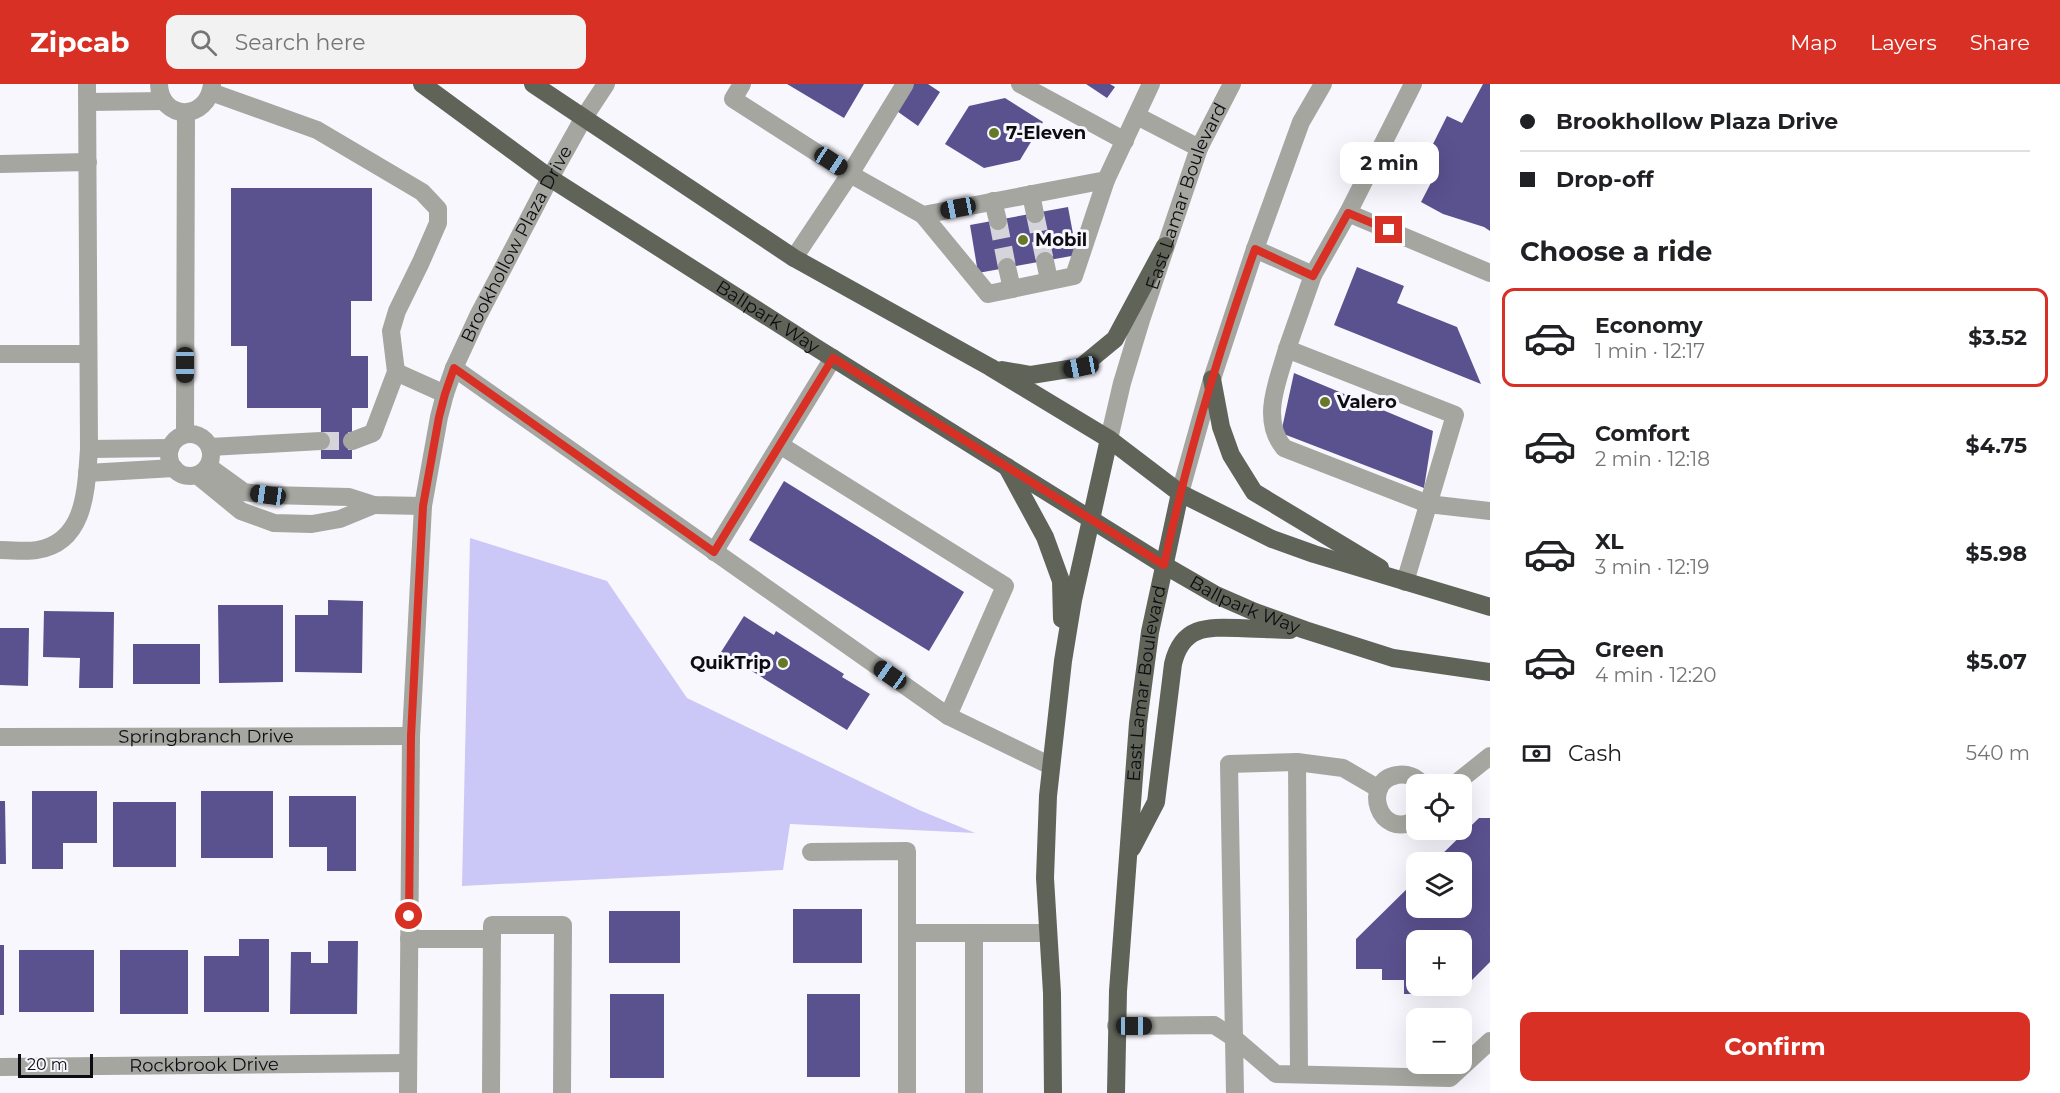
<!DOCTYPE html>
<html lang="en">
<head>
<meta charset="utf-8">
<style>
  body { margin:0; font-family:Montserrat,sans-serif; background:#f2f2f2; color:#202124; height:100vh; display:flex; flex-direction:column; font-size:22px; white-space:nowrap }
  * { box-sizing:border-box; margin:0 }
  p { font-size:20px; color:#757577 }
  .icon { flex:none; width:33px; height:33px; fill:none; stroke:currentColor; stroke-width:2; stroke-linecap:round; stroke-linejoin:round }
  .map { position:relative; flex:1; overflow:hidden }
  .sheet { display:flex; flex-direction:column; background:#fff; width:570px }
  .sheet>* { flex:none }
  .hud { display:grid; align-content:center; height:132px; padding:0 30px; background:#fff }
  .buttons { position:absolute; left:1406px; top:690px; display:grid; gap:12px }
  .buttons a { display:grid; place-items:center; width:66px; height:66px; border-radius:12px; background:#fff; box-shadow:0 6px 24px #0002; font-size:30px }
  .scale { position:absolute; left:18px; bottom:15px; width:75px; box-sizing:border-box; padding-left:6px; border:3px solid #0d0c12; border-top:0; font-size:16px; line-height:21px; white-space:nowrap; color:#0d0c12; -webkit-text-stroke:4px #f8f7fe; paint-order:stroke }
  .end { position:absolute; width:27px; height:27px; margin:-14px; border:8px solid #d93025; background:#fff; box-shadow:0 0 0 3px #fff }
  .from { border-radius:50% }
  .bubble { position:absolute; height:42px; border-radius:12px; background:#fff; box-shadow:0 6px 24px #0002; font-size:20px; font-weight:700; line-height:42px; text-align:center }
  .car { position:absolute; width:18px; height:36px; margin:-18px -9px; border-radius:8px; box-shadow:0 0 4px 2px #0007; background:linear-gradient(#222 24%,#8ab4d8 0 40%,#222 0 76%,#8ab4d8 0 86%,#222 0) }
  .hud b { display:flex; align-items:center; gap:21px; height:57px; font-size:22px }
  .hud b+b { border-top:2px solid #e0e0e0 }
  .hud i { width:15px; height:15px; background:#202124 }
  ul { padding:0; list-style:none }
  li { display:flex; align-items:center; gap:18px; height:99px; margin:0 12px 9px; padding:0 18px; border:3px solid transparent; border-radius:12px }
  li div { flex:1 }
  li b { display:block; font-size:22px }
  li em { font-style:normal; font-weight:700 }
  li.selected { border-color:#d93025 }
  li>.icon { width:54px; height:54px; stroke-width:1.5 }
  h2 { padding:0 30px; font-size:27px; line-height:72px }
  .pay { display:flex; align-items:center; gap:15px; height:66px; padding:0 30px; font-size:22px }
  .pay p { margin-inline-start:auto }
  .primary-button { display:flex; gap:12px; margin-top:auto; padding:12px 30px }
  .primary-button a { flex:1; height:69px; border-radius:12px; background:#d93025; color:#fff; font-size:24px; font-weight:700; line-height:69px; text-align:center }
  header { display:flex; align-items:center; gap:36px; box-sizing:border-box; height:84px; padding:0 30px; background:#d93025; color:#fff }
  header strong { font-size:28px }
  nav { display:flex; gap:33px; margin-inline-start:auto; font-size:21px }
  .search { width:420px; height:54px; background:#f2f2f2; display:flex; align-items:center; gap:15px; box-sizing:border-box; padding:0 21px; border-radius:12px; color:#757577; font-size:22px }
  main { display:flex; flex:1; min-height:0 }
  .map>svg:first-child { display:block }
  .green { fill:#cbc7f6 }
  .building { fill:#5a518f; fill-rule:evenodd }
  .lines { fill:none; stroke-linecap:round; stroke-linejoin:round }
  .minor-tunnel { stroke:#d5d4db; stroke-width:18; stroke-dasharray:18 9; stroke-linecap:butt }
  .minor { stroke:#a4a69f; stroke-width:18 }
  .major { stroke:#5f6358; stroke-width:18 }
  .route { stroke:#d93025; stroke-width:8 }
  .poi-dot { fill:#667928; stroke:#f8f7fe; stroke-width:2 }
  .labels { text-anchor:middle; stroke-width:6; stroke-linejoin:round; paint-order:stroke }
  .poi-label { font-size:18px; font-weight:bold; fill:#0d0c12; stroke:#f8f7fe; text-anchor:start }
  .street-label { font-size:18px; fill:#0d0c12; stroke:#f8f7fe }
</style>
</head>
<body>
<header>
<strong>Zipcab</strong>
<div class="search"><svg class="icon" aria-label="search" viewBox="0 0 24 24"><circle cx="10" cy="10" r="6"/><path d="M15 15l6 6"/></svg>Search here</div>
<nav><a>Map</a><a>Layers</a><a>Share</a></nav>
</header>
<main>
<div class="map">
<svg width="1490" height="1009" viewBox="0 0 1490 1009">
  <rect width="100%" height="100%" fill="#f8f7fe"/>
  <!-- green -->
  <path class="green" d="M470 454 607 497 687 614 919 726 975 749 790 740 783 786 462 802Z"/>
  <!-- building -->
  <path class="building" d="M787 0H864L844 34Z
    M911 0H928L940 8 918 42 894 25Z
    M1086 0H1110L1115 3 1107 14Z
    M1483 0H1490V147L1484 143 1443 130 1421 118 1435 91 1421 84 1447 32 1462 39Z
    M1005 14 1043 38 1020 76 984 84 945 60 969 22Z
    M231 104H372V217H351V272H368V324H352V375H321V324H247V262H231Z
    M1068 123 1077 171 978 189 970 141Z
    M1357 183 1404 202 1397 219 1457 243 1481 300 1334 241Z
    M1294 289 1433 347 1424 404 1281 349Z
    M784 397 964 508 929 567 749 456Z
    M328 516 363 517 362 589 295 588V531H328Z
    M218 521H283V598L219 599Z
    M44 527 114 528 113 604H79L80 574 43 573Z
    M744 532 774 551 776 547 844 590 842 593 870 610 847 646 721 568Z
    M0 544H29L28 602 0 601Z
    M133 560H200V600H133Z
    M32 707H97V759H63V785H32Z
    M201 707H273V774H201Z
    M289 712H356V787H327V763H289Z
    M0 717H5L6 780H0Z
    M113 718H176V783H113Z
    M1479 734H1490V878L1458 910H1404V896H1382V885H1356V855L1416 796V824H1461V778H1434ZM1416 856H1461V902H1416Z
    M793 825H862V879H793Z
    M609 827H680V879H609Z
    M239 855H269V928H204V872H239Z
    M328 857H358L357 930H290L291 868H311V879H328Z
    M0 861H4V931H0Z
    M19 866H94V928H19Z
    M120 866H188V930H120Z
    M610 910H664V994H610Z
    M807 910H860V993H807Z"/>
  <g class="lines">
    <!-- minor-tunnel -->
    <path class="minor-tunnel" d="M1035 130 1045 177
      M998 137 1007 183
      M321 357H352"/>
    <!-- minor -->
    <g class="minor">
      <path d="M159 0C160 37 208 38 212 0"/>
      <path d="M742 0 733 15 850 90 905 0"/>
      <path d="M1020 0 1125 57"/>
      <path d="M211 8 317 46 422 108 438 125V139L421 178 397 227 391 247 396 288 373 349 352 357"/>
      <path d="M88 18 164 17"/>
      <path d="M1137 32 1199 64"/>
      <path d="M0 80 88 78"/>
      <path d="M1031 110 1035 130"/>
      <path d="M993 117 998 137"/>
      <path d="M1348 129 1490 189"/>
      <path d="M923 131 988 210 1074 192 1106 96"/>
      <path d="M1255 165 1313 191 1348 129 1413 0"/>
      <path d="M794 174 850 90 923 131 1106 96 1151 0"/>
      <path d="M1045 177 1049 196"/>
      <path d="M1007 183 1012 205"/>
      <path d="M1313 191 1287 265 1455 331 1405 498"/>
      <path d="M1287 265C1278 297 1260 335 1284 364L1428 420 1490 427"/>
      <path d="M0 270H88"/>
      <path d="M454 284 948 632 1051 682"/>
      <path d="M396 288 445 310"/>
      <circle cx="190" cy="371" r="21"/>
      <path d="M185 350 186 29"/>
      <path id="s1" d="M1109 355 1122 299 1142 233 1199 64 1232 0"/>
      <path d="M780 361 1005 502 948 632"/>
      <path d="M210 363 321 357"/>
      <path d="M89 365 170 364"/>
      <path d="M208 382 244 408 268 411 349 413 374 421 423 422"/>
      <path d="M87 389 174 384"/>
      <path d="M197 391 241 427 274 439 312 440 340 435 374 421"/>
      <path d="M1180 409 1212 295 1255 165 1301 38 1323 0"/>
      <path d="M0 466C12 466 26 468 37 466 86 458 86 405 89 365L87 0"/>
      <path d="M714 468 833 274"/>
      <path id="s2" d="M0 653 411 652"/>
      <path d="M1297 678 1299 990"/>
      <path d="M1455 700 1490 672"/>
      <path d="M1416 736C1378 757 1361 697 1397 691 1407 689 1416 693 1422 700"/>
      <path d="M811 768 907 767V1009"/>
      <path d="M907 849H1048"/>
      <path d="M974 849V1009"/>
      <path d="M409 855H492"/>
      <path d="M1116 942 1214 941 1234 954 1276 990 1450 994 1490 957"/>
      <path id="s3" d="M0 983 408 979"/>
      <path id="s4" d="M408 1009 411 652 423 422 439 333 445 310 454 284 478 232 550 94 583 35 606 0"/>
      <path d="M491 1009 492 841H563L562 1009"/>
      <path d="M1235 1009 1229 680 1297 678 1343 684 1379 705"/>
    </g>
    <!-- major -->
    <g class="major">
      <path id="s5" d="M422 0 550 94 815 263 1164 481 1216 511 1255 528 1305 546 1393 574 1490 588"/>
      <path d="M533 0 794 174 990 283 1109 355 1180 409 1272 455 1314 470 1490 523"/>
      <path d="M1002 286 1031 291 1081 283 1115 255 1165 162"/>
      <path d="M1212 295 1221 343 1231 371 1254 408 1380 484"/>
      <path d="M1007 383 1045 453 1061 497 1062 535"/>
      <path d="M1132 764 1156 718 1173 580C1182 542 1207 543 1238 544 1256 545 1273 545 1290 546"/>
      <path d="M1053 1009 1052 909 1045 794 1048 712 1063 577 1073 516 1109 355"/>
      <path id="s6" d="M1116 1009 1118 907 1138 639 1150 548 1180 409"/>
    </g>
  </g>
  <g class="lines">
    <!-- route -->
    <path class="route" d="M409 832 411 652 423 422 439 333 445 310 454 284 714 468 833 274 1164 481C1187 373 1218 269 1255 165L1313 192 1348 129 1389 146"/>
  </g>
  <!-- markers -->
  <g class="poi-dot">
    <circle cx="994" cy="49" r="6"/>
    <circle cx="1023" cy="156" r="6"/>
    <circle cx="1325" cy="318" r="6"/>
    <circle cx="783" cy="579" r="6"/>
  </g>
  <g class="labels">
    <!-- poi labels -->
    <g class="poi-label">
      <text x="1006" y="55">7-Eleven</text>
      <text x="1035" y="162">Mobil</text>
      <text x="1337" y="324">Valero</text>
      <text x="771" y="585" text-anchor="end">QuikTrip</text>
    </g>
    <!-- street labels -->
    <g class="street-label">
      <text dy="6" stroke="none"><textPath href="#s1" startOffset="255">East Lamar Boulevard</textPath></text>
      <text dy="6" stroke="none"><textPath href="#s4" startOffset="868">Brookhollow Plaza Drive</textPath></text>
      <text dy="6" stroke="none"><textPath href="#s5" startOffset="417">Ballpark Way</textPath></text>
      <text dy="6" stroke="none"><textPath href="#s5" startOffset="975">Ballpark Way</textPath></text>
      <text dy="6" stroke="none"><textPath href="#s6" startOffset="411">East Lamar Boulevard</textPath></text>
      <text dy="6" stroke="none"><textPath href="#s2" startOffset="206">Springbranch Drive</textPath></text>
      <text dy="6" stroke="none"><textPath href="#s3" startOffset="204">Rockbrook Drive</textPath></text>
    </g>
  </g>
</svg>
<div class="buttons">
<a><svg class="icon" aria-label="locate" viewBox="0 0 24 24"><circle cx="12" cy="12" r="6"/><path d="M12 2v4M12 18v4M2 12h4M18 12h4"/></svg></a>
<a><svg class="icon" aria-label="layers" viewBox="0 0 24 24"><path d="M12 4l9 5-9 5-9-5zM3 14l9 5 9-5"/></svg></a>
<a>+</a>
<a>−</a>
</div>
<div class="scale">20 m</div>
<i class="end from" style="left:409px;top:832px"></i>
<i class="end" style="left:1389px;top:146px"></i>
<div class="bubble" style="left:1340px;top:58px;width:99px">2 min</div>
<i class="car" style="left:831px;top:77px;rotate:123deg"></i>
<i class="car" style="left:958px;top:124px;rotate:259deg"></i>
<i class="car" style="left:185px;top:281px;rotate:180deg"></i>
<i class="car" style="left:1081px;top:283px;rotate:259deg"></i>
<i class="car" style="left:268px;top:411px;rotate:278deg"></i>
<i class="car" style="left:890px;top:591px;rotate:305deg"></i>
<i class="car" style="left:1134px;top:942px;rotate:90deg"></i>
</div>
<section class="sheet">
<div class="hud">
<b><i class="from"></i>Brookhollow Plaza Drive</b>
<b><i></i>Drop-off</b>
</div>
<h2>Choose a ride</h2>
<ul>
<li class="selected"><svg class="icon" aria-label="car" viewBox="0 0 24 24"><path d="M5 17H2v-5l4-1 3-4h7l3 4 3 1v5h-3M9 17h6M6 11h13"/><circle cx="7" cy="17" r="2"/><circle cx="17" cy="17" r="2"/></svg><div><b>Economy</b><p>1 min · 12:17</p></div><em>$3.52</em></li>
<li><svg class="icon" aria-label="car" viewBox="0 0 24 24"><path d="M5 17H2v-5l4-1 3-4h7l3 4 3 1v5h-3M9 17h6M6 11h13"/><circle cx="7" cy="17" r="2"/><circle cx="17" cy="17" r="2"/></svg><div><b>Comfort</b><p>2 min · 12:18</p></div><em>$4.75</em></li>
<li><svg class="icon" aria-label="car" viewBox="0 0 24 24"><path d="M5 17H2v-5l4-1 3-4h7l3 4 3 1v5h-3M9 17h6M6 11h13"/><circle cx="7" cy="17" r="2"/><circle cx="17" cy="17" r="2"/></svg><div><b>XL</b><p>3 min · 12:19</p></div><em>$5.98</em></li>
<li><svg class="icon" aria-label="car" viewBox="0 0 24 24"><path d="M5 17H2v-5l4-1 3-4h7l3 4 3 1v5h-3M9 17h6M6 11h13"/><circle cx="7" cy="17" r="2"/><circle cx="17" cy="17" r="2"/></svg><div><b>Green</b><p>4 min · 12:20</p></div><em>$5.07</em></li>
</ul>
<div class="pay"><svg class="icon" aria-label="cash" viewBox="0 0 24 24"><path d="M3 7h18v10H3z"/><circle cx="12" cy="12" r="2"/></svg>Cash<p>540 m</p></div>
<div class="primary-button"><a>Confirm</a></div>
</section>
</main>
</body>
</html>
